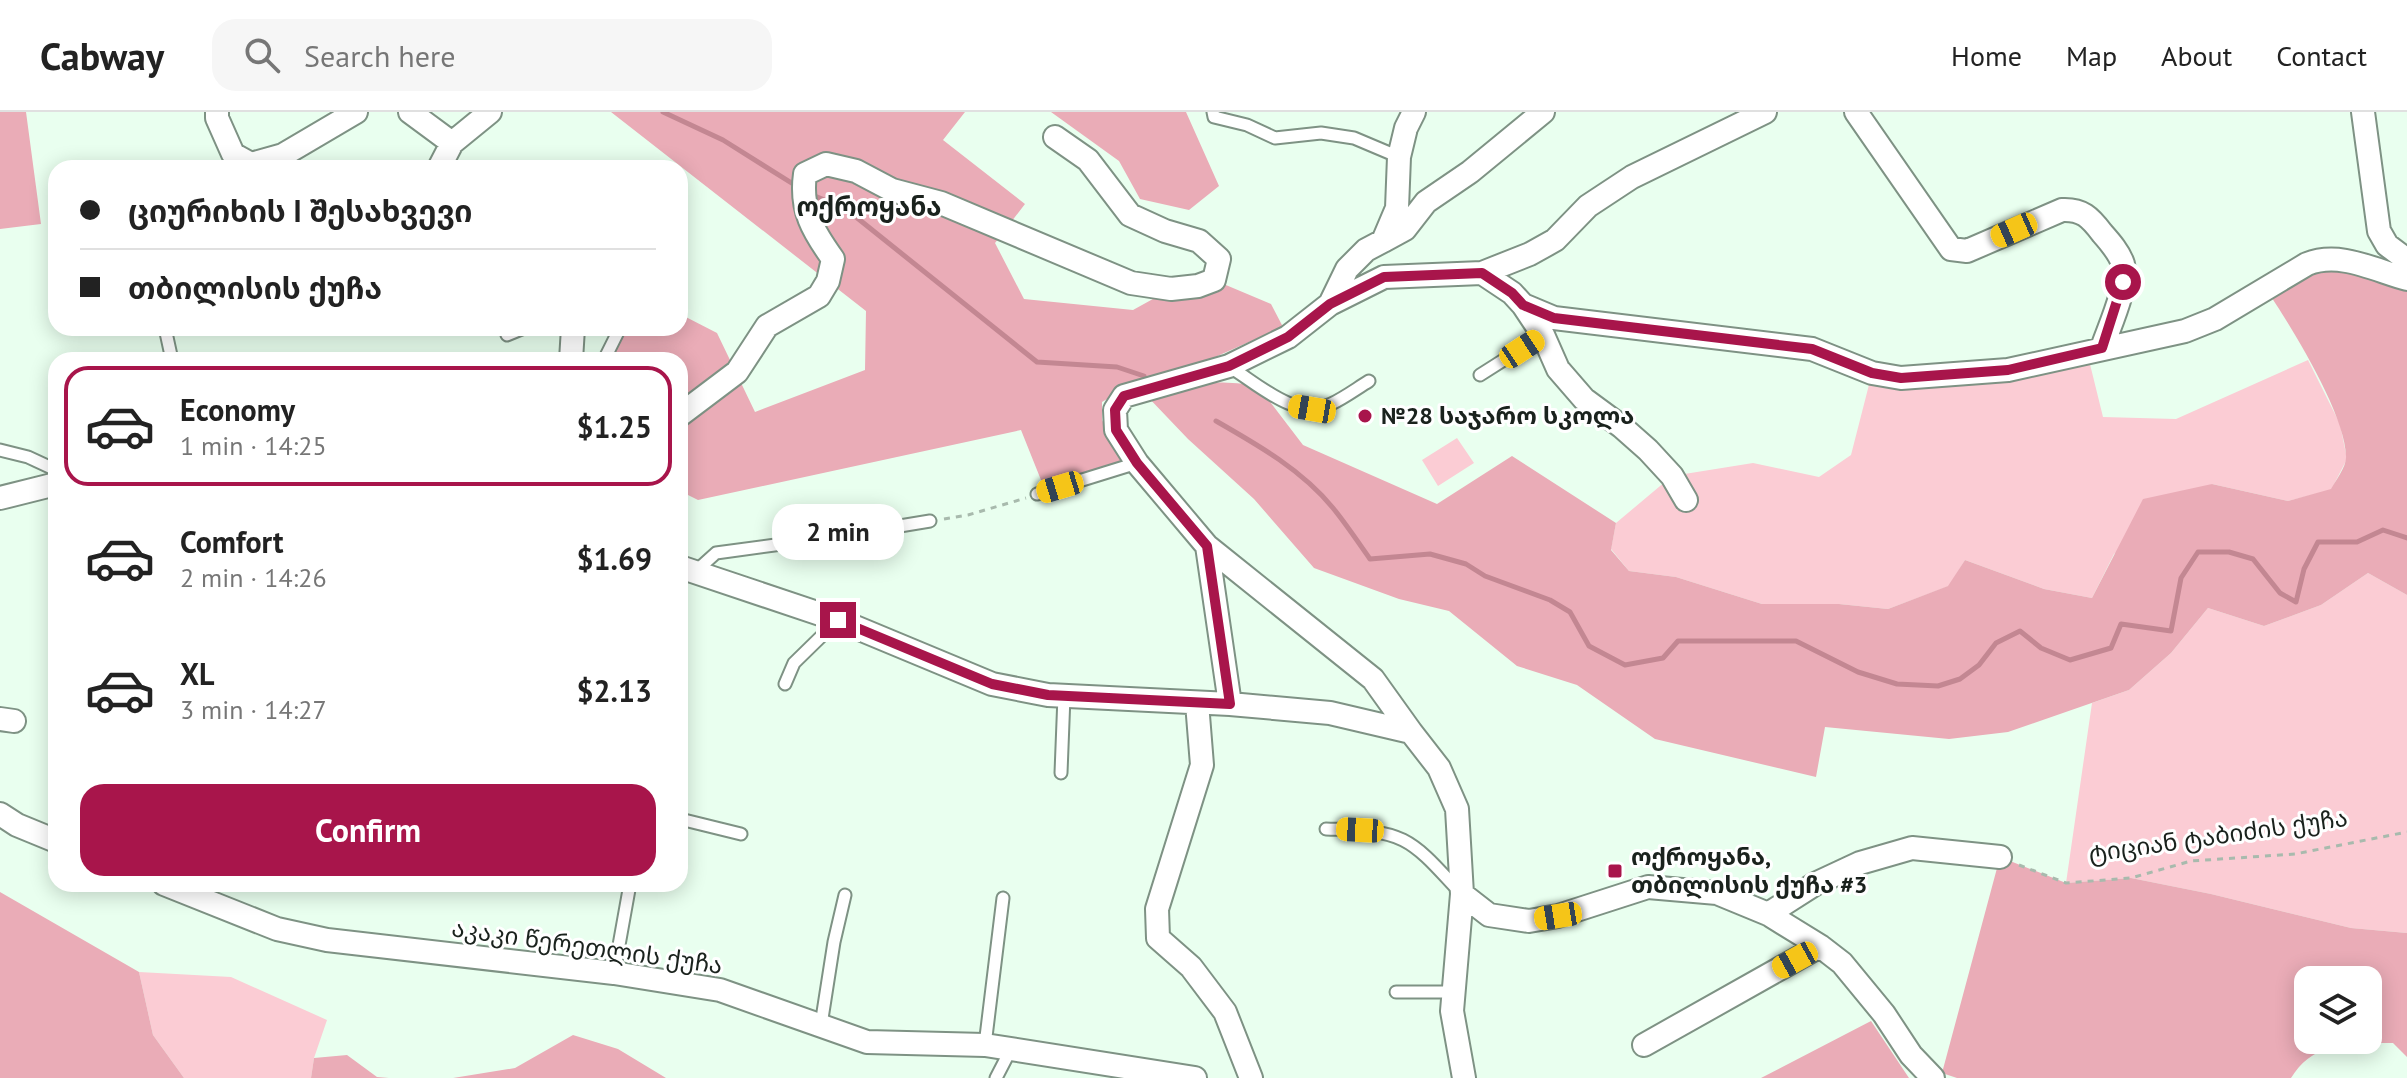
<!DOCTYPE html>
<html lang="en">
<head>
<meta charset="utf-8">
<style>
  body { margin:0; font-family:"PT Sans","Noto Sans Georgian",sans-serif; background:#f6f6f6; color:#222; height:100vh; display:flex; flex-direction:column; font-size:30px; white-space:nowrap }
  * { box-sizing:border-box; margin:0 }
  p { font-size:26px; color:#767676 }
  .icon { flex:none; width:44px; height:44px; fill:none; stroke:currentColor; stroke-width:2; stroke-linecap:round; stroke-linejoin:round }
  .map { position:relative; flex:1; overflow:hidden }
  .side { position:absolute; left:48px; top:240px; width:640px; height:540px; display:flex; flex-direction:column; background:#fff; border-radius:24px; box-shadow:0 4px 20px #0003 }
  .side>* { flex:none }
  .banner { position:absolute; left:48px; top:48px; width:640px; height:176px; border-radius:24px; box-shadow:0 4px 20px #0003; display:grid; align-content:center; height:176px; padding:0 32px; background:#fff }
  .fabs { position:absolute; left:2294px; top:854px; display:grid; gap:16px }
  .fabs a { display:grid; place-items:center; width:88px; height:88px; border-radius:16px; background:#fff; box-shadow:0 4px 20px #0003; font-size:40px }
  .end { position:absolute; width:36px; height:36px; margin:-18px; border:10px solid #a8154b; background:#fff; box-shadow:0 0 0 4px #fff }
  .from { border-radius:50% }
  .bubble { position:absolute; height:56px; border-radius:24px; background:#fff; box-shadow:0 4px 20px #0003; font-size:26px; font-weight:800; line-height:56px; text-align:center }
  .car { position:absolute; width:24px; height:48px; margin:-24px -12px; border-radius:10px; box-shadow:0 0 6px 2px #0007; background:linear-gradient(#f5c518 24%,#345 0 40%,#f5c518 0 76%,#345 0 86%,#f5c518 0) }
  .banner b { display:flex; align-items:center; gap:28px; height:76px; font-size:30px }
  .banner b+b { border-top:2px solid #e0e0e0 }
  .banner i { width:20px; height:20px; background:#222 }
  ul { padding:14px 0 0; list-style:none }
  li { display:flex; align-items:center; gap:24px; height:120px; margin:0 16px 12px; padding:0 16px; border:4px solid transparent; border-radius:24px }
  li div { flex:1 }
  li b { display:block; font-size:30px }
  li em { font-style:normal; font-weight:800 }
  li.on { border-color:#a8154b }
  li>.icon { width:72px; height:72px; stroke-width:1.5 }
  .button { display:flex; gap:16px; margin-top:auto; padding:16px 32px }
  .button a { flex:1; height:92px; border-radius:24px; background:#a8154b; color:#fff; font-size:32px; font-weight:800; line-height:92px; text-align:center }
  header { display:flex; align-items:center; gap:48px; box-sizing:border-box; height:112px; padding:0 40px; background:#fff; border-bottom:2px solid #e0e0e0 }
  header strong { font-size:38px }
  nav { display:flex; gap:44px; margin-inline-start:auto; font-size:28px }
  .search { width:560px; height:72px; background:#f6f6f6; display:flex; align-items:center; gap:20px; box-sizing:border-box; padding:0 28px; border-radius:24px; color:#767676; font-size:30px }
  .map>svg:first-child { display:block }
  .green { fill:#fbccd4 }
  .forest { fill:#eaacb7; fill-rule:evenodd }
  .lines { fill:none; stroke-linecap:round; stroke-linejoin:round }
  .stream { stroke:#c38792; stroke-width:5 }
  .lane-casing { stroke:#7e9284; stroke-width:15 }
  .street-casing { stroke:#7e9284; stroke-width:26 }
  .path { stroke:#a8baad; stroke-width:3; stroke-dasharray:6 6; stroke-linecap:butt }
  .lane { stroke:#fff; stroke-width:11 }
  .street { stroke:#fff; stroke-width:22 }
  .route { stroke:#a8154b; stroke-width:10 }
  .poi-dot { fill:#a8154b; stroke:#fff; stroke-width:3 }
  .labels { text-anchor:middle; stroke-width:6; stroke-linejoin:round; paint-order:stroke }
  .poi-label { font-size:24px; font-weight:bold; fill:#1a221d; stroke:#fff; text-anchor:start }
  .street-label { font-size:24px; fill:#1a221d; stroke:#fff }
  .neighbourhood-label { font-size:26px; font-weight:bold; fill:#1a221d; stroke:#fff }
</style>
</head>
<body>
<header>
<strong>Cabway</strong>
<div class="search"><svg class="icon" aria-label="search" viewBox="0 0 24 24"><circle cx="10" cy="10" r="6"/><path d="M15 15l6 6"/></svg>Search here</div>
<nav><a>Home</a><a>Map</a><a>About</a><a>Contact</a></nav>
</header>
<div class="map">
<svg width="2407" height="966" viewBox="0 0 2407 966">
  <rect width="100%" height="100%" fill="#e9ffef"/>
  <!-- green -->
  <path class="green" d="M2087 240 2103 305 2176 307 2308 248 2340 312 2347 347 2331 378 2288 389 2212 372 2114 442 2092 486 2044 477 1965 448 1949 474 1888 497 1839 492H1762L1676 465 1629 459 1611 437 1616 411 1672 364 1753 351 1819 365 1851 343 1872 261Z
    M1457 326 1474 351 1438 374 1422 348Z
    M2368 461 2407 483V821L2351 816 2211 782 2131 766 2066 771 2092 591 2129 578 2171 541 2208 496 2264 514 2321 493Z
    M139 860 231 865 327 908 314 946 311 966H184L153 923Z"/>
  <!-- forest -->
  <path class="forest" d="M0 0H26L41 112 0 117Z
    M611 0H965L943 28 1025 92 995 131 1024 187 1133 198 1171 177 1214 168 1271 192 1283 215 1204 250 1127 275 1102 290V308L1125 349 1043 373 1021 318 698 388 680 379V248H605L617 216H680V202L717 221 755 300 865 258 866 199Z
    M1051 0H1186L1219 74 1189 98 1140 87 1119 49Z
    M2307 152 2407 167V483L2368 461 2321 493 2264 514 2208 496 2171 541 2129 578 2008 620 1949 627 1825 615 1816 665 1655 627 1577 573 1517 554 1449 499 1399 487 1314 456 1254 387 1188 327 1146 283C1190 271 1213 267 1258 274L1303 333 1437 392 1512 344 1616 411 1611 438 1629 459 1676 465 1762 492H1839L1888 497 1948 474 1965 448 2044 477 2092 486 2143 387 2212 372 2288 389 2331 377C2336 368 2347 354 2346 344 2345 301 2291 214 2266 177Z
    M2000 745 2066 771 2131 766 2211 782 2351 816 2407 821V945L2393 931C2353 931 2315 927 2291 966H1957L1942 961ZM2308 868H2368V928H2308Z
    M0 780 139 860 153 923 184 966H0Z
    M1871 909 1909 966H1761Z
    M573 923 618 937 666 966H453L515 956Z
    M347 943 377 965 389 966H311L314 946Z"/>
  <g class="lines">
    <!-- stream -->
    <path class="stream" d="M663 0 723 28 798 75
      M810 82 846 97 1037 250 1117 255 1144 264
      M1216 309C1258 333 1302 358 1333 396 1346 412 1358 430 1370 447L1430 442 1466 452 1485 464 1550 488 1570 500 1589 534 1625 553 1663 546 1678 529H1796L1858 560 1897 572 1938 574 1960 567 1979 553 1996 531 2020 519 2041 536 2070 548 2111 536 2121 512 2171 519 2181 466 2198 440H2229L2253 447 2280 481 2296 490 2304 457 2318 430H2357L2383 418 2407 426"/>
    <!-- lane casing -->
    <g class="lane-casing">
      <path id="lane" d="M1213 0 1214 5 1247 13 1275 26 1321 21 1354 26 1399 45
        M165 216 172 248
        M507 223 524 216
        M604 248 620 216
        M1230 255C1258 272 1296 309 1331 292 1344 286 1356 277 1369 269
        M1480 263 1543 223
        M0 338 28 345 56 358
        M1037 382 1137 351
        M696 459 716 441 827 426 930 409
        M785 572 794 551 838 508
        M1061 661 1064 584
        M680 707 741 722
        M1326 717C1351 718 1380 717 1403 728 1425 739 1443 763 1460 780
        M614 861 630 772
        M1396 880H1452
        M821 913 834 830 845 783
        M985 933 1003 786
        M996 966 1011 937"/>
    </g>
    <!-- street casing -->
    <g class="street-casing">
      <path id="street" d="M217 0V6L233 42 251 52 283 43 356 0
        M410 0 452 31
        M1856 0 1951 137 1967 139 2062 98C2082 97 2090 105 2102 121 2110 130 2119 140 2123 152 2129 173 2109 215 2102 236
        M2363 0 2379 119 2387 133 2407 148
        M439 56 452 31 490 0
        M1383 129 1405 117 1426 90 1470 60 1543 0
        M1482 161 1530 142 1555 128 1588 94 1632 65 1765 0
        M1330 192 1384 165 1482 161 1512 181 1523 193 1554 206 1812 237 1872 261 1901 266 2008 258 2185 219 2215 207 2307 152C2340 139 2374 158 2407 167
        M1523 193 1543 223 1558 257 1584 287 1622 315 1648 338 1672 364 1686 388
        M571 248 573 216
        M680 303 737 260 767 214 819 184 828 169 833 147C813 119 800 98 805 62L826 52 856 59 892 78 941 91 1131 171 1171 177 1198 174 1214 168 1219 147 1199 129 1165 119 1130 103 1088 48 1055 25
        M0 386 56 372
        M1207 434 1230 592
        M680 455 838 508 992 572 1048 583 1230 592 1330 601 1411 620 1439 656 1457 697 1462 782 1489 803 1529 809 1558 804 1648 775 1717 781 1768 802 1820 834 1842 851 1884 902 1911 943 1933 966
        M1197 591 1202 653 1157 797 1158 826 1191 855 1225 900 1251 966
        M0 607 14 609
        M1411 620 1373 567 1207 434 1137 351 1116 318 1115 298 1124 284 1229 254 1288 225 1330 192 1347 157 1366 138 1383 129 1397 96 1399 45 1406 16 1414 0
        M0 702 17 713 56 729
        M164 772 277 817 327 828 614 861 720 878 867 930 985 933 1195 966
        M1462 782 1452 899 1464 966
        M1768 802 1815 772 1860 751 1912 736 2000 745
        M1644 933 1820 834"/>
    </g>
    <!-- path -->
    <path class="path" d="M944 407 968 403 1026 386
      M2019 753 2066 771 2131 766 2191 749 2295 742 2407 720"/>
    <!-- lane -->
    <use href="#lane" class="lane"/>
    <!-- street -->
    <use href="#street" class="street"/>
  </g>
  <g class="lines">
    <!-- route -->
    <path class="route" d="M838 508 992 572 1048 583 1230 592 1207 434 1137 351 1116 318 1115 298 1124 284 1229 254 1288 225 1330 192 1384 165 1482 161 1512 181 1523 193 1554 206 1812 237 1872 261 1901 266 2008 258 2102 236 2123 170"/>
  </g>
  <!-- markers -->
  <g class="poi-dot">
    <circle cx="1365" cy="304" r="8"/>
    <rect x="1607" y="751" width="16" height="16" rx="4"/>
  </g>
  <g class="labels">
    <!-- poi labels -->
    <g class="poi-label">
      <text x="1381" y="312">№28 საჯარო სკოლა</text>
      <text x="1631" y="753">ოქროყანა,<tspan x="1631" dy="28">თბილისის ქუჩა #3</tspan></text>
    </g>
    <!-- street labels -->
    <g class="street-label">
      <text transform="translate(2218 724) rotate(-8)" y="8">ტიციან ტაბიძის ქუჩა</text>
      <text transform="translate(587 835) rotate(8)" y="8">აკაკი წერეთლის ქუჩა</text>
    </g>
    <!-- neighbourhood labels -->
    <g class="neighbourhood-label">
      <text x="869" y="104">ოქროყანა</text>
    </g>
  </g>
</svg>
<div class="fabs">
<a><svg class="icon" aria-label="layers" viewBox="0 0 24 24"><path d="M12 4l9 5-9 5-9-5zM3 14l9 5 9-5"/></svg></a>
</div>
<i class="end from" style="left:2123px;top:170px"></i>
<i class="end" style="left:838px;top:508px"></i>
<div class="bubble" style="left:772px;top:392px;width:132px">2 min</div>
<i class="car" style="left:2014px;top:118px;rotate:246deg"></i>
<i class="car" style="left:1522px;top:237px;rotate:57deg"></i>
<i class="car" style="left:1312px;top:297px;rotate:280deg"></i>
<i class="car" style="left:1060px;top:375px;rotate:253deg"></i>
<i class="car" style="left:1360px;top:718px;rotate:273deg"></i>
<i class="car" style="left:1558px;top:804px;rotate:261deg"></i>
<i class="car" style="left:1795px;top:848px;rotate:241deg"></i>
<div class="banner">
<b><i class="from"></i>ციურიხის I შესახვევი</b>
<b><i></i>თბილისის ქუჩა</b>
</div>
<section class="side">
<ul>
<li class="on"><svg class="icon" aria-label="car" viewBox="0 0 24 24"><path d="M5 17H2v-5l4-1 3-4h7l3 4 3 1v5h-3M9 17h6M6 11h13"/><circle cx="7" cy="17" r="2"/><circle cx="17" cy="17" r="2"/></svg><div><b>Economy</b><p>1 min · 14:25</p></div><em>$1.25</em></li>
<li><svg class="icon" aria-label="car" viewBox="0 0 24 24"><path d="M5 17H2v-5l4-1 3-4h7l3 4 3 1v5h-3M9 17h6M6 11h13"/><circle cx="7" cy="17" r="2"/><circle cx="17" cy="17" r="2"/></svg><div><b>Comfort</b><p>2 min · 14:26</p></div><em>$1.69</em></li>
<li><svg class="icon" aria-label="car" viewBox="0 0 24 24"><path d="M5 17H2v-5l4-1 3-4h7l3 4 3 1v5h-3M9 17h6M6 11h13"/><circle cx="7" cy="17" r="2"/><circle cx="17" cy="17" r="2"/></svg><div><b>XL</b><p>3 min · 14:27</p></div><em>$2.13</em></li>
</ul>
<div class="button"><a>Confirm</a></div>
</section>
</div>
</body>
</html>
